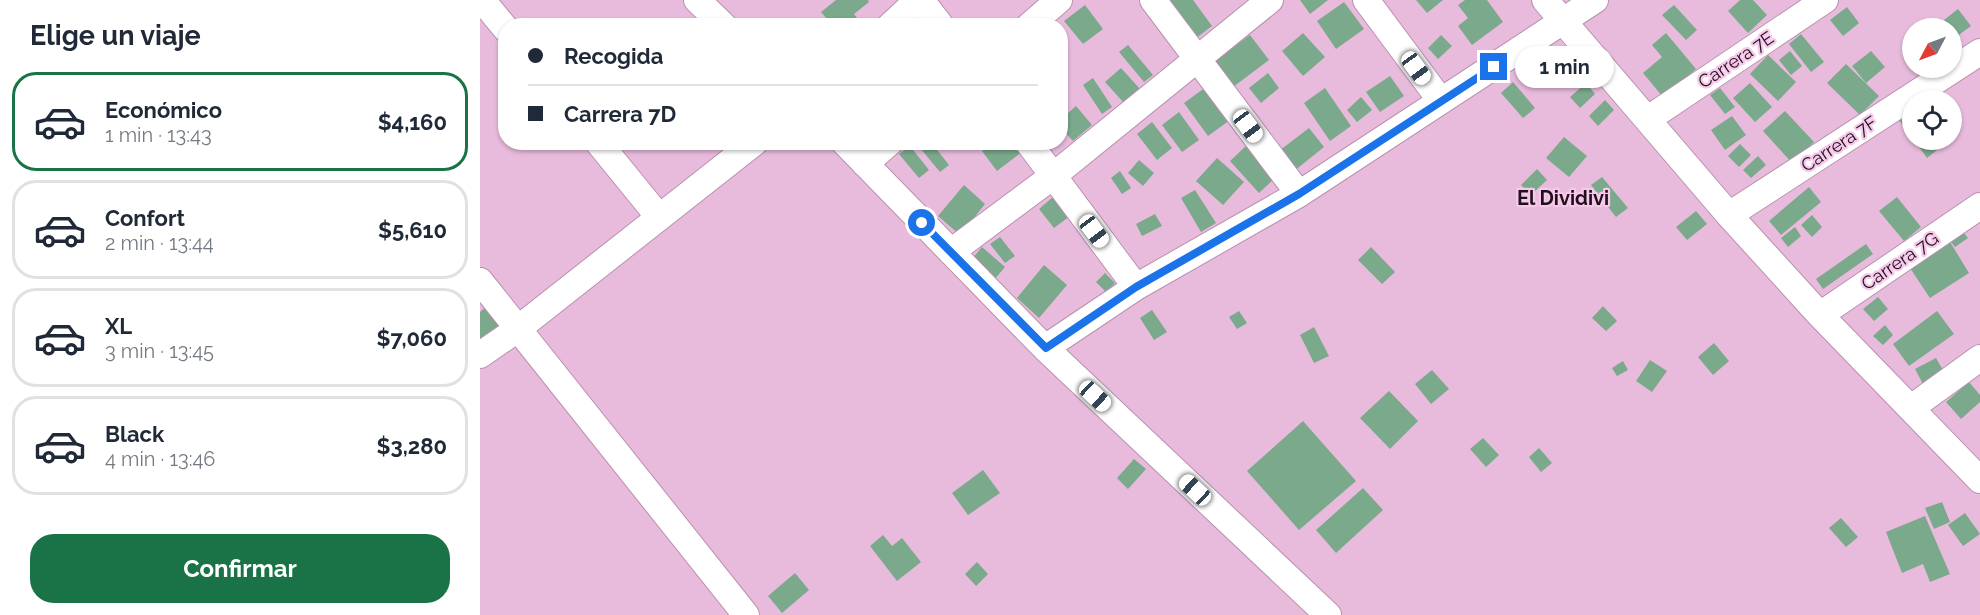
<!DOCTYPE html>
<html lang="es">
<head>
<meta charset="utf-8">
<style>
  body { margin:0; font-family:Raleway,sans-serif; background:#f6f6f7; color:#1f2937; height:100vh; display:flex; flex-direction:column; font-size:22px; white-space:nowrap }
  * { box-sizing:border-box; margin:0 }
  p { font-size:20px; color:#747a83 }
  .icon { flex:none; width:33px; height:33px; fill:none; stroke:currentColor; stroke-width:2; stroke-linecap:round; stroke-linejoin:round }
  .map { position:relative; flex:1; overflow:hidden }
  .side { display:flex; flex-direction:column; background:#fff; width:480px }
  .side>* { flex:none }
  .banner { position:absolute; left:18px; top:18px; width:570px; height:132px; border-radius:24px; box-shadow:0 2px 4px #0004; display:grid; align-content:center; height:132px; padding:0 30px; background:#fff }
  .needle { width:39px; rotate:229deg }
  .tools { position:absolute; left:1422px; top:18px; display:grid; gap:12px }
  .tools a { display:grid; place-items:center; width:60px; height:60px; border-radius:50%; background:#fff; box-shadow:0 2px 4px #0004; font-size:30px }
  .end { position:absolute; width:27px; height:27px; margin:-14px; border:8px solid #1a73e8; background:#fff; box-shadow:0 0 0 3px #fff }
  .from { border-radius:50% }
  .bubble { position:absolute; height:42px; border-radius:21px; background:#fff; box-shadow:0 2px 4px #0004; font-size:20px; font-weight:700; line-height:42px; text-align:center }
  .car { position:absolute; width:18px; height:36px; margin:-18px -9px; border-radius:8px; box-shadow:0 0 4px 2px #0007; background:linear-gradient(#fff 24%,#345 0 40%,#fff 0 76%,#345 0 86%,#fff 0) }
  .banner b { display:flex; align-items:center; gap:21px; height:57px; font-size:22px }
  .banner b+b { border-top:2px solid #e0e1e3 }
  .banner i { width:15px; height:15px; background:#1f2937 }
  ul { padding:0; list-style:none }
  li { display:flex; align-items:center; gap:18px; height:99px; margin:0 12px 9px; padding:0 18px; border:3px solid #e0e1e3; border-radius:24px }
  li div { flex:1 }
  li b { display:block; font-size:22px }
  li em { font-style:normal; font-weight:700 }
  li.current { border-color:#1a7347 }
  li>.icon { width:54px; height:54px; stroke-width:1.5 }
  h2 { padding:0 30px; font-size:27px; line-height:72px }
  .action { display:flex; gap:12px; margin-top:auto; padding:12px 30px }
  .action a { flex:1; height:69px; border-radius:24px; background:#1a7347; color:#fff; font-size:24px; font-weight:700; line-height:69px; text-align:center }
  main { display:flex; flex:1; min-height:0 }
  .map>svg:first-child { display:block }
  .building { fill:#7aa98c }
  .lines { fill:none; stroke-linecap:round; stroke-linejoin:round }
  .minor-casing { stroke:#ba90af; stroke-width:28 }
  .minor { stroke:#fff; stroke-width:26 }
  .route { stroke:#1a73e8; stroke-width:8 }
  .labels { text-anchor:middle; stroke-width:4.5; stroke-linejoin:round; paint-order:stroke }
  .street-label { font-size:18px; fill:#20101c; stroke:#f6c8e9 }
  .neighbourhood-label { font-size:20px; font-weight:bold; fill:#20101c; stroke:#f6c8e9 }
</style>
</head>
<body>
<main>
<section class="side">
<h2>Elige un viaje</h2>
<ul>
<li class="current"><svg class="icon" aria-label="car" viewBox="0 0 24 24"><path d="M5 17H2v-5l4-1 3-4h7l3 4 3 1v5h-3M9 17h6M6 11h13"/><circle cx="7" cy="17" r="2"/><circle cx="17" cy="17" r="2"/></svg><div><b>Económico</b><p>1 min · 13:43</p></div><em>$4,160</em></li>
<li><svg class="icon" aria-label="car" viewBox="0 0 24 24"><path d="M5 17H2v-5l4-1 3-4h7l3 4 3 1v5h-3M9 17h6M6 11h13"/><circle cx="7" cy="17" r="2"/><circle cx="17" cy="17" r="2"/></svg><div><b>Confort</b><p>2 min · 13:44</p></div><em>$5,610</em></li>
<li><svg class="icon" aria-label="car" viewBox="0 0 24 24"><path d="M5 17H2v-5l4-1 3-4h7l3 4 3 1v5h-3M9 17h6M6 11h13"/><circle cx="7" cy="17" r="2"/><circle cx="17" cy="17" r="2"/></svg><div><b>XL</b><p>3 min · 13:45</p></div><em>$7,060</em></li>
<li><svg class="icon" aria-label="car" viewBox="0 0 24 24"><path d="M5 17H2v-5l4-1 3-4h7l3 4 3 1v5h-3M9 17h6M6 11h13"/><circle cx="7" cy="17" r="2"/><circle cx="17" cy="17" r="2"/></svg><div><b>Black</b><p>4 min · 13:46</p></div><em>$3,280</em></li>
</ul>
<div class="action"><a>Confirmar</a></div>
</section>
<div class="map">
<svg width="1500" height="615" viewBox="0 0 1500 615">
  <rect width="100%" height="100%" fill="#e8bbdc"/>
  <!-- building -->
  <path class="building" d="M356 0H388L389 2 374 14 383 26H353L341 12Z
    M679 0H713L732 26 711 42Z
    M820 0H848L830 14Z
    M936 0H963L947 13Z
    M985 0H1007L1023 22 992 45 978 26 988 18 978 5Z
    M1260 0H1273L1287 15 1268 33 1248 11Z
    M864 2 884 29 856 49 837 21Z
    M605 5 623 29 603 44 584 21Z
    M1194 5 1217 30 1206 40 1182 15Z
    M1367 7 1379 23 1363 36 1350 20Z
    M1478 9 1491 26 1476 37 1464 20Z
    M823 33 845 57 823 76 802 51Z
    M1186 33 1216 69 1183 97 1163 73 1182 57 1172 45Z
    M1321 34 1344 62 1331 72 1309 44Z
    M770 35 789 60 753 87 734 61Z
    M961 35 972 46 958 59 948 48Z
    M648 45 673 75 664 82 639 52Z
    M1310 51 1322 66 1311 75 1299 60Z
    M1391 51 1405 67 1386 83 1372 66Z
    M1288 55 1316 82 1298 101 1270 74Z
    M1366 64 1399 96 1380 115 1347 83Z
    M641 68 660 89 644 103 625 82Z
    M788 73 799 88 781 103 769 88Z
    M910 76 924 96 900 112 886 92Z
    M613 78 632 107 622 114 603 85Z
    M1033 82 1055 108 1043 118 1021 93Z
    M1106 83 1115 94 1100 108 1090 97Z
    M1270 83 1292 107 1275 122 1253 98Z
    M726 87 750 120 728 136 704 103Z
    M845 88 871 126 850 141 824 103Z
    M1240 88 1255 107 1245 114 1230 95Z
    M881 97 892 110 877 122 867 110Z
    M1125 100 1134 110 1118 126 1109 116Z
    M596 106 612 125 593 141 580 127V120Z
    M1432 106V138L1417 117Z
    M1305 111 1334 142 1312 163 1283 131Z
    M699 112 719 140 702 152 682 125Z
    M1252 116 1266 135 1245 150 1231 130Z
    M672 122 692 148 677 160 657 134Z
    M829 128 844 147 814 171 799 151Z
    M1084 137 1107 156 1089 177 1066 158Z
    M1434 140H1463L1466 143 1447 158Z
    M435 142H451L469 165 460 172Z
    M512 142H535L542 152 517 171 502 151Z
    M1260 144 1271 155 1259 167 1248 156Z
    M430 146 449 170 439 178 419 154Z
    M766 146 795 178 779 193 750 161Z
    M1278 156 1286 165 1271 178 1263 170Z
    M737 158 764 182 743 205 716 181Z
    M659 160 674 173 663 186 648 173Z
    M1057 169 1067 180 1051 195 1041 185Z
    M640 171 651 188 642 194 631 178Z
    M1122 177 1148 208 1136 217 1111 185Z
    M484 185 505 204 480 235 458 216Z
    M1329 187 1341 202 1301 235 1289 221Z
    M715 190 736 223 721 232 701 198Z
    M574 196 590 216 574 228 559 209Z
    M1417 197 1441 227 1424 241 1399 211Z
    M1216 211 1227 224 1207 240 1196 227Z
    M675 214 682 226 662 236 656 224Z
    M1332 215 1342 227 1332 237 1321 225Z
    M1315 227 1321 236 1308 247 1301 238Z
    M1479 227 1488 238 1475 247 1467 237Z
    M520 237 535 256 525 263 510 244Z
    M1470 242 1489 273 1450 298 1430 268Z
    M1386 244 1393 254 1343 289 1336 279Z
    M502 247 525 267 514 280 491 260Z
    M891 247 915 272 902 284 878 260Z
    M564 265 587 285 559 318 537 298Z
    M625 273 635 283 626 292 616 282Z
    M1398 297 1408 309 1394 321 1383 309Z
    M9 304 25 323 0 344V312Z
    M1123 306 1137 321 1126 331 1112 318Z
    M672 310 687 332 674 340 660 318Z
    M759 311 767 323 757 329 749 317Z
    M1457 311 1474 334 1429 366 1413 344Z
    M1405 325 1413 335 1403 345 1393 336Z
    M834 327 849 356 834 363 820 335Z
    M1234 343 1249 361 1233 375 1218 357Z
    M1456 358 1464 372 1443 384 1435 369Z
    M1170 360 1187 371 1172 392 1156 381Z
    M1143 361 1148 370 1137 376 1132 368Z
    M952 370 969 389 951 404 935 384Z
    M1489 382 1500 395V402L1481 419 1466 402Z
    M909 391 938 421 910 449 880 418Z
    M823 421 876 481 819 530 767 471Z
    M1003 438 1019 455 1006 467 990 449Z
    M1059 448 1072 463 1061 472 1049 457Z
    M654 459 666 469 648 489 637 478Z
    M503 470 520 493 488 515 472 493Z
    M883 488 903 510 856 553 836 530Z
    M1462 502 1470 522 1454 529 1445 508Z
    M1485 513 1500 534 1483 546 1468 525Z
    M1445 516 1470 574 1450 582 1443 564 1422 573 1406 532Z
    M1361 518 1378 537 1366 547 1349 528Z
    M403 535 412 546 422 538 441 562 417 581 390 546Z
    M497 562 508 574 496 586 485 574Z
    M315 573 329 590 302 613 288 596Z"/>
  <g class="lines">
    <!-- minor casing -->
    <g class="minor-casing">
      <path id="minor" d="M2 0 26 29
        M217 0 244 26
        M441 0 461 26
        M673 0 819 194
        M886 0 961 101
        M1065 0 1249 215 1340 315 1500 480
        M410 26 438 0
        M549 26 579 0
        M1168 119 1345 0
        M118 142 179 217
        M364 142 565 348 848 615
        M548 142 656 287
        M385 164 410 142
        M1249 215 1500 52
        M471 252 573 176 790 0
        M0 281 266 615
        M1340 315 1500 206
        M565 348 656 287 819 194 1115 0
        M0 355 39 328 275 142
        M1431 408 1500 358"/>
    </g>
    <!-- minor -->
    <use href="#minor" class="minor"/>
  </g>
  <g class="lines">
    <!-- route -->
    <path class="route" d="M442 223 566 348 656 287 819 194 1014 67"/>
  </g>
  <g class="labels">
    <!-- street labels -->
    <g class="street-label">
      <text transform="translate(1256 60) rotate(-34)" y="6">Carrera 7E</text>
      <text transform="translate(1359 144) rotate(-33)" y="6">Carrera 7F</text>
      <text transform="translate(1420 261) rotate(-34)" y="6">Carrera 7G</text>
    </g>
    <!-- neighbourhood labels -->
    <g class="neighbourhood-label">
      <text x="1083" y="205">El Dividivi</text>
    </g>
  </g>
</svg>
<div class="tools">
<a><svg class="needle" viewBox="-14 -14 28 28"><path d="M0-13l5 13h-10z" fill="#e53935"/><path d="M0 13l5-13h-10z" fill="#747a83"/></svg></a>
<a><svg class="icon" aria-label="locate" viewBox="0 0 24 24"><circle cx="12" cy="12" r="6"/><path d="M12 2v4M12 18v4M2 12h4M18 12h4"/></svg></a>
</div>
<i class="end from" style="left:442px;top:223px"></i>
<i class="end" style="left:1014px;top:67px"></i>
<div class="bubble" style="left:1035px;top:46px;width:99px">1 min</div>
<i class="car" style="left:936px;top:68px;rotate:144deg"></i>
<i class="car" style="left:768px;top:126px;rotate:143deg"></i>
<i class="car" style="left:614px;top:231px;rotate:143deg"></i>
<i class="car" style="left:615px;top:396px;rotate:133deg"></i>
<i class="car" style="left:715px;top:490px;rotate:313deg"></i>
<div class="banner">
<b><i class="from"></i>Recogida</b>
<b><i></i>Carrera 7D</b>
</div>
</div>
</main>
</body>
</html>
